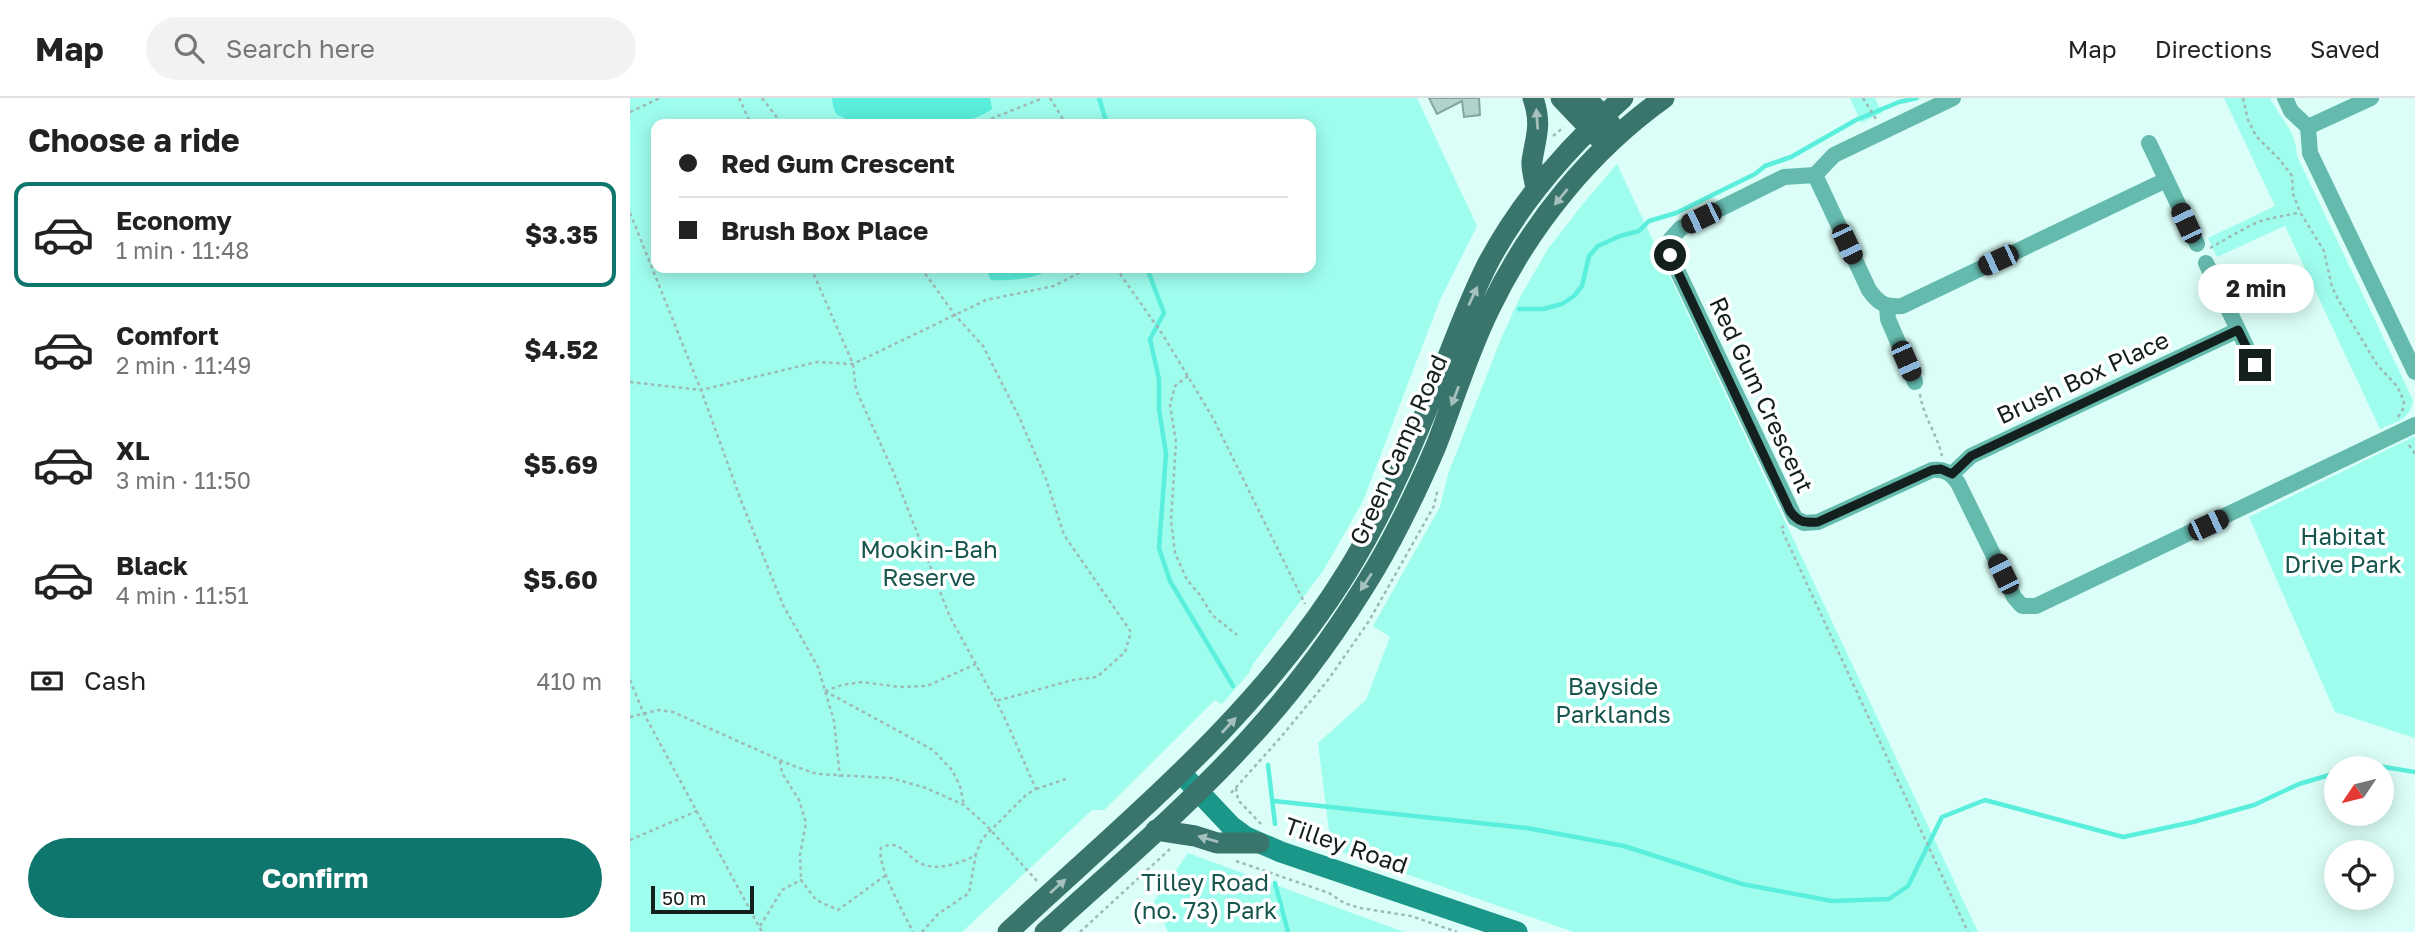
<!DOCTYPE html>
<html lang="en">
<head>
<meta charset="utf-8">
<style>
  body { margin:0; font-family:"Golos Text",sans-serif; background:#f2f2f2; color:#222; height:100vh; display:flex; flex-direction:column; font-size:26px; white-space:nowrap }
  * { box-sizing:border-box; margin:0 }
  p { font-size:23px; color:#767676 }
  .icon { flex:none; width:38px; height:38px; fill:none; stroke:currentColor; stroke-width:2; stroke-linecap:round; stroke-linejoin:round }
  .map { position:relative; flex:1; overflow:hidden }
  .details { display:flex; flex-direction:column; background:#fff; width:630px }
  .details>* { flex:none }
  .guide { position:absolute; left:21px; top:21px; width:665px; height:154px; border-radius:14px; box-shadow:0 4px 18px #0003; display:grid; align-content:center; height:154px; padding:0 28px; background:#fff }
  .needle { width:46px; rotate:235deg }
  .fabs { position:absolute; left:1694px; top:658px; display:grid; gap:14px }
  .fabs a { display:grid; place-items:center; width:70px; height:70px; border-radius:50%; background:#fff; box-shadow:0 4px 18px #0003; font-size:35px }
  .scale { position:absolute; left:21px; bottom:18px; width:103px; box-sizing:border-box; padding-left:7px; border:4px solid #13201e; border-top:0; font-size:19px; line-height:24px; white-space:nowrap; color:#13201e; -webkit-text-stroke:5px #fff; paint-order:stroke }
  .end { position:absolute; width:32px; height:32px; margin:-16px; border:9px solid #13201e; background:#fff; box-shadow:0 0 0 4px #fff }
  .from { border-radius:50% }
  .bubble { position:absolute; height:49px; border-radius:24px; background:#fff; box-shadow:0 4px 18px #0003; font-size:23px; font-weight:700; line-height:49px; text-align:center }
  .car { position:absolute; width:21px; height:42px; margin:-21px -10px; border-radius:9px; box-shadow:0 0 5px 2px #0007; background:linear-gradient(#222 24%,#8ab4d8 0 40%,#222 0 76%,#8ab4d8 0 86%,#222 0) }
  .guide b { display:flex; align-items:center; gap:24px; height:66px; font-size:26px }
  .guide b+b { border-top:2px solid #e0e0e0 }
  .guide i { width:18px; height:18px; background:#222 }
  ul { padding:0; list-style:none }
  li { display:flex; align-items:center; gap:21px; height:105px; margin:0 14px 10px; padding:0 14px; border:4px solid transparent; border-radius:14px }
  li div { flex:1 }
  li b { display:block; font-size:26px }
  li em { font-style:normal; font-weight:700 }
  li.selected { border-color:#0f766e }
  li>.icon { width:63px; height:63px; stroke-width:1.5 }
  h2 { padding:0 28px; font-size:32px; line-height:84px }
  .pay { display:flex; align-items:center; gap:18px; height:77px; padding:0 28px; font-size:26px }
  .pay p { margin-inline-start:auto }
  .action { display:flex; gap:14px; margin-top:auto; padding:14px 28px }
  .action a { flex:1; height:80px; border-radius:42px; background:#0f766e; color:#fff; font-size:28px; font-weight:700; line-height:80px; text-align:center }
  header { display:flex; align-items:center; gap:42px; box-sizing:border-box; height:98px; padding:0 35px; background:#fff; border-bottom:2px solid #e0e0e0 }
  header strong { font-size:33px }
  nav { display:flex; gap:38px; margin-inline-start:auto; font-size:24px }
  .search { width:490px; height:63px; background:#f2f2f2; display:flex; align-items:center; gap:18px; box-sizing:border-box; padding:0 24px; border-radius:38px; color:#767676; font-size:26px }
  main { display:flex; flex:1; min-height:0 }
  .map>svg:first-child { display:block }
  .green { fill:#9ffdee; fill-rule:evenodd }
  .water { fill:#59efdc }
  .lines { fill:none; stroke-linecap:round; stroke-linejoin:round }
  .stream { stroke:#59efdc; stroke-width:4.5 }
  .building { fill:#b1d3cd; stroke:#84a59f; stroke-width:2 }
  .path { stroke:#9dbab4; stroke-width:2.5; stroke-dasharray:3.5 3.5; stroke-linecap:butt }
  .minor { stroke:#65baae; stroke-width:16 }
  .secondary { stroke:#1b9789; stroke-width:21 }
  .primary { stroke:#39756c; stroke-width:21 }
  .oneway { fill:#a6c1bd }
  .route { stroke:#13201e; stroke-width:9 }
  .labels { text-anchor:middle; stroke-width:7; stroke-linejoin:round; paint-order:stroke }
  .street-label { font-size:24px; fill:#13201e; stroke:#fff }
  .park-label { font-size:24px; fill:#17564e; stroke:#fff }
</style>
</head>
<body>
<header>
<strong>Map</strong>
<div class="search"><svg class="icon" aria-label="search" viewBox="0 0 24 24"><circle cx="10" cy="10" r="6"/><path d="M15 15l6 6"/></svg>Search here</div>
<nav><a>Map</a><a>Directions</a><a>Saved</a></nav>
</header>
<main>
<section class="details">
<h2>Choose a ride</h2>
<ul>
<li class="selected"><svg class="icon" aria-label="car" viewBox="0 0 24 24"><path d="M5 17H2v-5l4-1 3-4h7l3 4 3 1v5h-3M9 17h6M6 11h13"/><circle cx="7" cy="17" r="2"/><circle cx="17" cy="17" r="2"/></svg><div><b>Economy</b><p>1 min · 11:48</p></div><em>$3.35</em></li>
<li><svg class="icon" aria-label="car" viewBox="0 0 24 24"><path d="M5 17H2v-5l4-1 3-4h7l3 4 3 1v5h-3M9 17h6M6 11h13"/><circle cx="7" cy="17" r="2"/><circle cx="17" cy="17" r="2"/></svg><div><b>Comfort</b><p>2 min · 11:49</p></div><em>$4.52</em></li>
<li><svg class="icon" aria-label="car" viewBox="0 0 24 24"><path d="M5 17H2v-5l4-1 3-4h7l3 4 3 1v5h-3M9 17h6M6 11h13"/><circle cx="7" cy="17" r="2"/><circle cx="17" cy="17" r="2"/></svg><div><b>XL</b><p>3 min · 11:50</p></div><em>$5.69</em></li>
<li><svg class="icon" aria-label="car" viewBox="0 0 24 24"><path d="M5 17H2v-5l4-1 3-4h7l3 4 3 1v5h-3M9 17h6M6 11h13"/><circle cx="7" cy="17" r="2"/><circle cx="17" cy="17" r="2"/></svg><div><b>Black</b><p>4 min · 11:51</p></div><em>$5.60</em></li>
</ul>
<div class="pay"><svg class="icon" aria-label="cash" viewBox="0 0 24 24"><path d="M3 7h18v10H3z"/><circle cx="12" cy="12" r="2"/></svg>Cash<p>410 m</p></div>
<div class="action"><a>Confirm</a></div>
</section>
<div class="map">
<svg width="1785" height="834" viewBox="0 0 1785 834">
  <rect width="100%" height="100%" fill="#dbfff8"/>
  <!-- green -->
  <path class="green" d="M0 0H787L847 128 810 202 733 403 693 473 623 566 619 575 592 606 585 602 474 712H462L332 834H0ZM26 26H681V170H26Z
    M1220 0H1245L1252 15 1231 25Z
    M1594 0H1640C1651 22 1666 32 1667 58L1783 302C1781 321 1767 324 1750 331L1655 128 1587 159 1578 140 1645 108Z
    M987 66 1348 834H944L701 750 688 645 736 602 760 539 743 528 810 409 818 376 871 241 890 199 918 151 952 107Z
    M1785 338V640L1705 614 1619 419Z
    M558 755 774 834H538L524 803Z"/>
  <!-- water -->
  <path class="water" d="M202 0H360L362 11C333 34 258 26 221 26 209 12 205 25 202 0Z
    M355 170H423C406 181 381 183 361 182Z"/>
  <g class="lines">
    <!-- stream -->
    <path class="stream" d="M469 0 477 26
      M517 170 534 215 520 241 529 281V311L536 356 529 450 540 483 603 588
      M889 211H913L932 206 944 198 952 188 959 158 968 148 990 138 1009 133 1019 123 1046 115 1125 76 1135 68 1161 59 1226 22 1269 4 1287 0
      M638 667 645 726
      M1721 670 1736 666 1785 674
      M644 703 897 730 994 748 1112 786 1202 803 1259 801 1278 788 1312 719 1355 702 1493 739 1563 724 1624 707 1669 686 1706 675
      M645 785 658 834"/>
  </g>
  <!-- building -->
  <path class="building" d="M799 0H849L850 17 834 19 832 3 807 16Z"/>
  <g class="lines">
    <!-- path -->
    <path class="path" d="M109 0 121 26
      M132 0 152 26
      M420 0 436 26
      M1233 0 1246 21
      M1613 0 1618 22 1626 38 1650 62 1662 78 1663 96 1670 114 1694 153 1702 189 1710 205 1748 268 1767 288 1774 303 1773 311 1768 319
      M0 14 30 0
      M348 26 413 0
      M923 38 934 29
      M0 115 71 292 112 405 153 507 188 569 204 623 210 679
      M1580 150C1597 141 1613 130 1631 123 1644 119 1657 118 1670 114
      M181 170 223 266 226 292 263 373 320 519 373 616 406 691 397 696 352 741 345 758C329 765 307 774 290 765 275 758 271 740 251 750 246 767 275 817 283 834
      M291 170 325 217 353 248 390 321 416 381 434 437 501 534 495 554 467 579 443 582 366 603
      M486 170 533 237 583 320 675 506
      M558 278 545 288 540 307 546 344 541 422 545 455 557 482 570 497 582 517 607 537
      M0 284 71 292 187 264 223 266 356 202 424 188 458 170
      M1290 296C1293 318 1307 336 1312 358
      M1779 347 1785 356
      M1154 428 1151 430 1338 834
      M0 582 13 614 132 834
      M195 593 303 652 322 672 330 688 334 707
      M195 593 212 587 233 584 268 589 297 588 346 566
      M0 619 29 612 43 614 161 667 187 676 261 680 296 690 334 707 356 727 407 783
      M150 663 152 675 169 702 176 725 170 757 171 782
      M606 690 608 702 631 726
      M406 691 436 681
      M601 695 651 639 698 582 739 523 804 408 808 390
      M0 742 67 713
      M606 763 699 795 714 805 730 810 781 818 827 834
      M130 828 152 792 171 782 186 802 208 812 256 777
      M292 834 308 816 339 795 346 756
      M450 834 540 751"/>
    <!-- minor -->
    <path class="minor" d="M1323 0 1204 57 1185 77 1154 79 1051 130 1040 142V157L1165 420 1174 425 1188 424 1302 372C1315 371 1321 375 1328 385L1384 499 1392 508H1406L1785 327
      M1655 0 1661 13 1678 29 1680 55 1785 274
      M1678 29 1741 0
      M1519 45 1567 146
      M1185 77 1239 192C1249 206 1255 209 1272 208L1536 82
      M1576 165 1625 267
      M1257 209 1258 221 1285 284
      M1322 376 1341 358 1608 232"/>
    <!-- secondary -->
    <path class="secondary" d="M551 675 601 728 616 739 651 754 887 834"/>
    <!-- primary -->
    <path class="primary" d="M903 0C912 27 906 37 902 63 901 71 905 82 906 91
      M931 0 968 39
      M956 0 981 27
      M526 732 565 738 587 745H629
      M378 834C499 721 629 617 717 474 754 414 782 349 808 284 824 244 838 205 857 167 891 102 939 48 993 0
      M415 834C484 771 556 710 619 641 667 589 709 531 745 471 768 432 788 390 806 348 824 302 838 254 860 210 900 127 960 53 1034 0"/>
  </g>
  <!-- one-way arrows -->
  <defs><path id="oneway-solid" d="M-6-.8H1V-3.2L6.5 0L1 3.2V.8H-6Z" transform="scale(1.75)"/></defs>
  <g class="oneway">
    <use href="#oneway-solid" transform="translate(907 21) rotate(-94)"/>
    <use href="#oneway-solid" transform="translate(931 99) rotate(129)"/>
    <use href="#oneway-solid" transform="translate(843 198) rotate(-65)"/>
    <use href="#oneway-solid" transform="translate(825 298) rotate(111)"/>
    <use href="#oneway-solid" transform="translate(736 484) rotate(123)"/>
    <use href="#oneway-solid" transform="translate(599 627) rotate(-47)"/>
    <use href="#oneway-solid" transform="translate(578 741) rotate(-164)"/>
    <use href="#oneway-solid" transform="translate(428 788) rotate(-42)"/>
  </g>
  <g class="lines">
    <!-- route -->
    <path class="route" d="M1040 157 1160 413C1168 424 1174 425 1188 424L1302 372 1311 371 1322 376 1341 358 1608 232 1625 267"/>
  </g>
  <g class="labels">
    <!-- street labels -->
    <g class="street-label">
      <text transform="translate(1453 280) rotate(-25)" y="8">Brush Box Place</text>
      <text transform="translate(1131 297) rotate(65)" y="8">Red Gum Crescent</text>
      <text transform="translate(769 352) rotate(-66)" y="8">Green Camp Road</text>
      <text transform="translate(716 748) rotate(19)" y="8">Tilley Road</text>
    </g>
    <!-- park labels -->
    <g class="park-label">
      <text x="1713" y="447">Habitat<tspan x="1713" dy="28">Drive Park</tspan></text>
      <text x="299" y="460">Mookin-Bah<tspan x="299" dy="28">Reserve</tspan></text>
      <text x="983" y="597">Bayside<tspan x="983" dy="28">Parklands</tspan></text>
      <text x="575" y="793">Tilley Road<tspan x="575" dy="28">(no. 73) Park</tspan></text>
    </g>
  </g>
</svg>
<div class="fabs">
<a><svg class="needle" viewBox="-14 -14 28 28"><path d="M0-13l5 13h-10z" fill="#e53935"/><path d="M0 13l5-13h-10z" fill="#767676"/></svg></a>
<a><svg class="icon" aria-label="locate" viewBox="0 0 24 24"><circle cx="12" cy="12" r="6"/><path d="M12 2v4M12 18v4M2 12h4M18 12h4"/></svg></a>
</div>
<div class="scale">50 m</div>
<i class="end from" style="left:1040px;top:157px"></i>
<i class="end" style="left:1625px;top:267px"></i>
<div class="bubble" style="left:1568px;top:166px;width:116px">2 min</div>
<i class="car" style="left:1071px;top:120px;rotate:244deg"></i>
<i class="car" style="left:1556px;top:125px;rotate:335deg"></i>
<i class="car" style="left:1217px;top:146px;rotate:155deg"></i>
<i class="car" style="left:1368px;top:162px;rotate:245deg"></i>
<i class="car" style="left:1276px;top:263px;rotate:156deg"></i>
<i class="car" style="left:1578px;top:427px;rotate:65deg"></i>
<i class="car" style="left:1373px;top:476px;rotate:334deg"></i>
<div class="guide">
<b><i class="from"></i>Red Gum Crescent</b>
<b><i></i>Brush Box Place</b>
</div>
</div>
</main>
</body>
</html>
